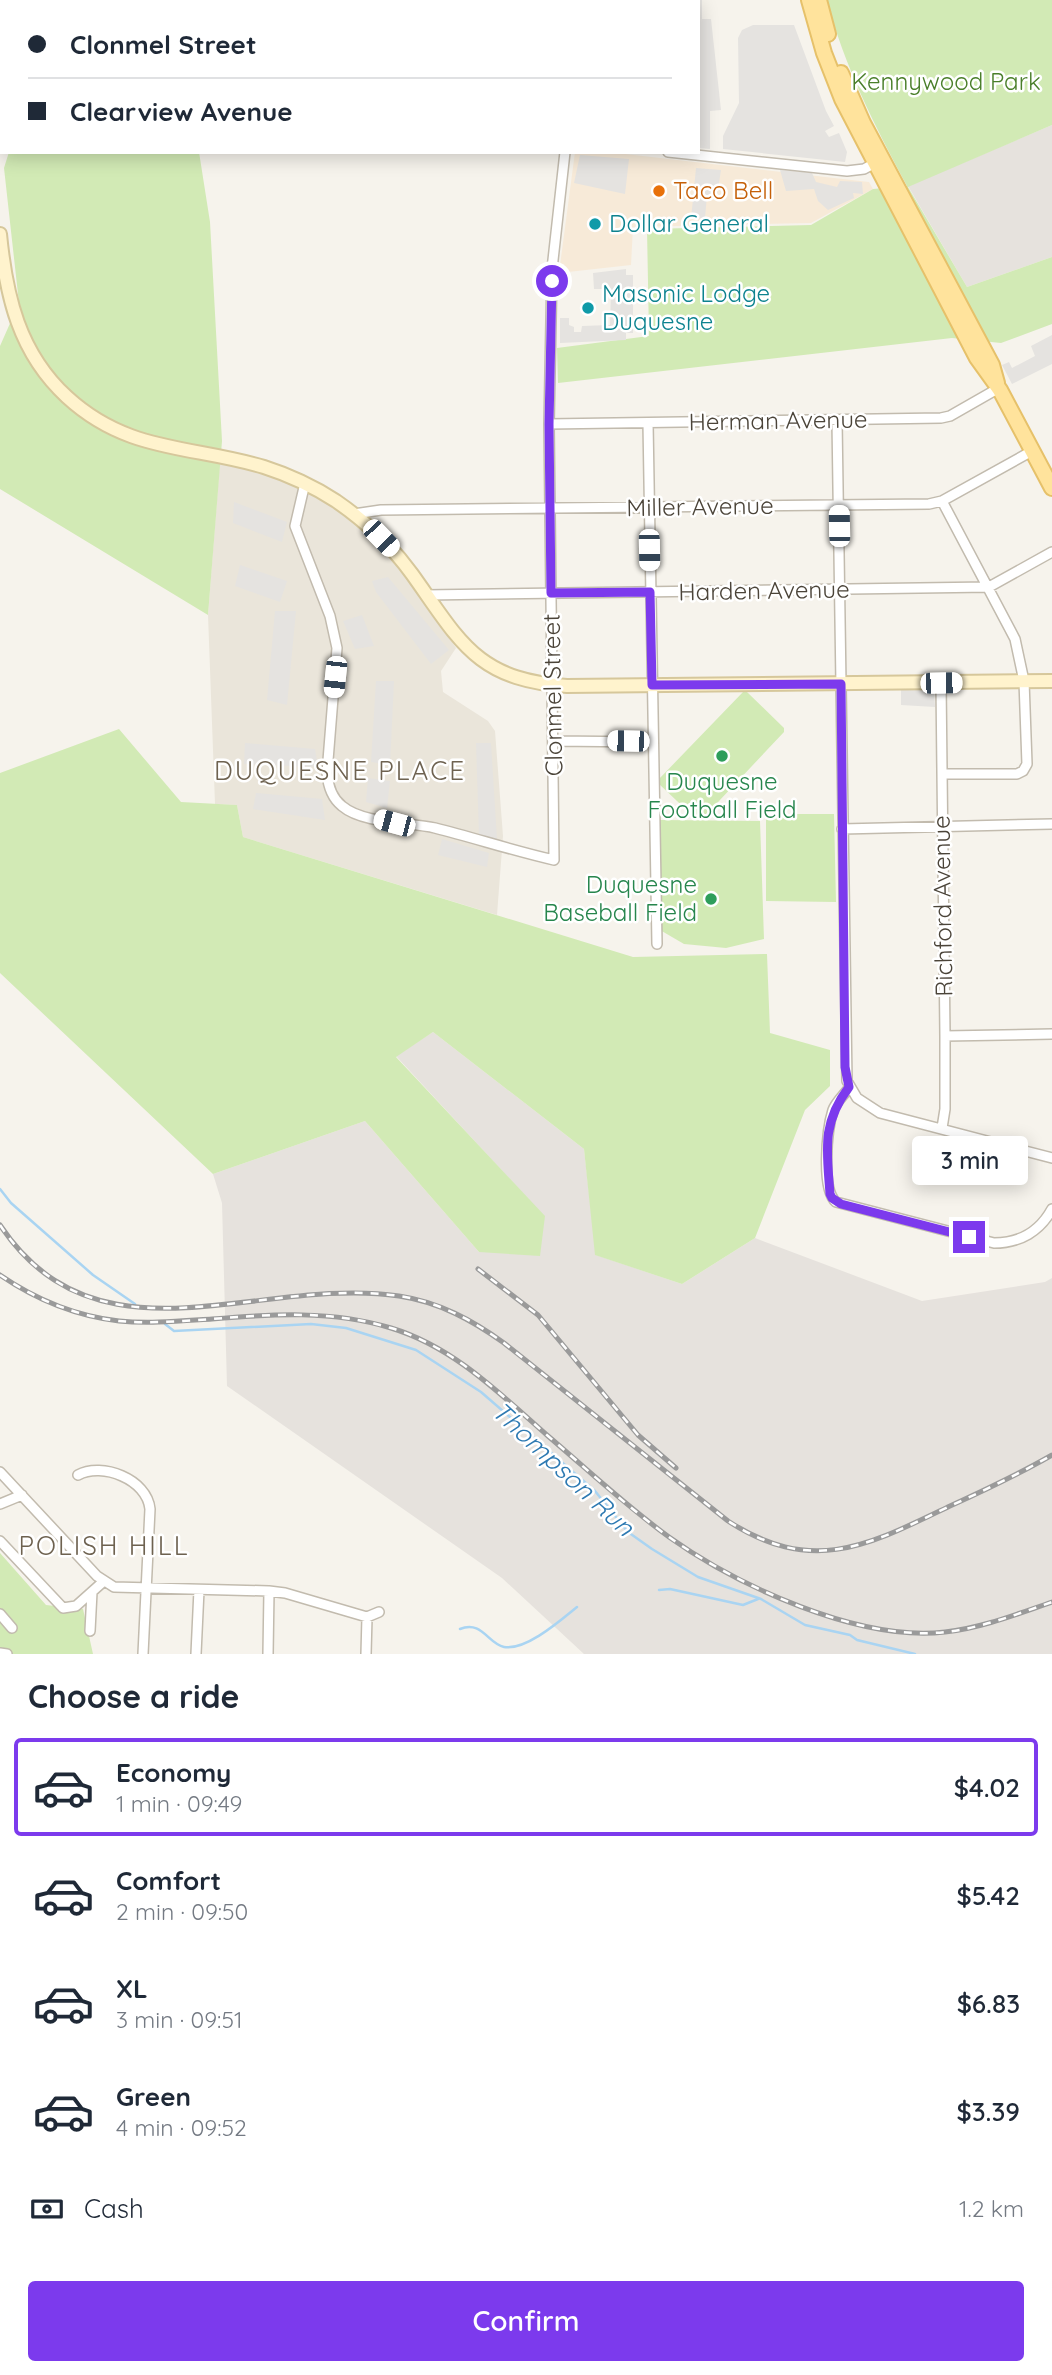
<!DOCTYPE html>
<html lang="en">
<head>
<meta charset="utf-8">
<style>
  body { margin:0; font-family:Quicksand,sans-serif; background:#f6f6f7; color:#1f2937; height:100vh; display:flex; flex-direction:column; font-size:26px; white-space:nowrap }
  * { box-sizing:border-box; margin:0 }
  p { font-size:23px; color:#747a83 }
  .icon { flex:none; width:38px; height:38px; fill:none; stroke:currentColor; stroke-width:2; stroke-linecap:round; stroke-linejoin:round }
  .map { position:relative; height:1654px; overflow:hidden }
  .drawer { display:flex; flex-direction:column; background:#fff; flex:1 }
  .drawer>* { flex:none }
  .hud { position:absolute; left:0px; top:0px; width:700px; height:154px; box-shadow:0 4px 18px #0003; display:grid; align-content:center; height:154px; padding:0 28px; background:#fff }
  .end { position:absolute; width:32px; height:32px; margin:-16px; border:9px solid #7c3aed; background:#fff; box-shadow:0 0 0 4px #fff }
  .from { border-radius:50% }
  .bubble { position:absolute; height:49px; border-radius:7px; background:#fff; box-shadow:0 4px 18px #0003; font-size:23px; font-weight:600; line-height:49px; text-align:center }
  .car { position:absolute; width:21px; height:42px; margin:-21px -10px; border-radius:9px; box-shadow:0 0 5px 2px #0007; background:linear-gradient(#fff 24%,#345 0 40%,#fff 0 76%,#345 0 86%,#fff 0) }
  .hud b { display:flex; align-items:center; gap:24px; height:66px; font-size:26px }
  .hud b+b { border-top:2px solid #e0e1e3 }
  .hud i { width:18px; height:18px; background:#1f2937 }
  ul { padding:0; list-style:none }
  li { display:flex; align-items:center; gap:21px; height:98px; margin:0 14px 10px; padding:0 14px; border:4px solid transparent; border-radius:7px }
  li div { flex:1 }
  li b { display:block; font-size:26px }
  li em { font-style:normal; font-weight:600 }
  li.on { border-color:#7c3aed }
  li>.icon { width:63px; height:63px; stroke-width:1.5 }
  h2 { padding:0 28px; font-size:32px; line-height:84px }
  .pay { display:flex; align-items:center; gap:18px; height:77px; padding:0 28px; font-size:26px }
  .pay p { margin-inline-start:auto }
  .action { display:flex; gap:14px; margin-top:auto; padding:14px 28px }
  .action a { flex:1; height:80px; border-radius:7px; background:#7c3aed; color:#fff; font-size:28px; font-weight:600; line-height:80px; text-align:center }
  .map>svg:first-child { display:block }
  .residential { fill:#eae5da }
  .commercial { fill:#f7ead8 }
  .industrial { fill:#e6e2dd }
  .green { fill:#d2eab5 }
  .parking { fill:#e5e3e0 }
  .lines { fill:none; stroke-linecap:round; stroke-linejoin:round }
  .stream { stroke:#a9d4f2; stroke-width:2.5 }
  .street-casing { stroke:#c2bbae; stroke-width:12 }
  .secondary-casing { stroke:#d6c79b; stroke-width:16 }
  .primary-casing { stroke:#e6c16a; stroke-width:18 }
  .street { stroke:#fff; stroke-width:9 }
  .secondary { stroke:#fff3cd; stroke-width:12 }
  .primary { stroke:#ffe39c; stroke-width:14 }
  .rail-casing { stroke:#9a9a9a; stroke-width:5 }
  .rail { stroke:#fff; stroke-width:2.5; stroke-dasharray:8; stroke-linecap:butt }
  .route { stroke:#7c3aed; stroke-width:9 }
  .food-dot { fill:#e8710a; stroke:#fff; stroke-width:2.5 }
  .culture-dot { fill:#0f9aa8; stroke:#fff; stroke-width:2.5 }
  .leisure-dot { fill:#2e9e5b; stroke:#fff; stroke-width:2.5 }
  .labels { text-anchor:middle; stroke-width:5; stroke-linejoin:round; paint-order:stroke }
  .park-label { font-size:24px; fill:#4a7f2a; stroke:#fff }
  .food-label { font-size:24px; fill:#c56008; stroke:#fff; text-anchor:start }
  .culture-label { font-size:24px; fill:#0d838f; stroke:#fff; text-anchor:start }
  .street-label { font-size:24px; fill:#4b4439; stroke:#fff }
  .leisure-label { font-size:24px; fill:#27864d; stroke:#fff }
  .neighbourhood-label { font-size:26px; letter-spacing:2px; fill:#6e6250; stroke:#fff }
  .water-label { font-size:26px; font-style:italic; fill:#2e7ab2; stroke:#fff }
</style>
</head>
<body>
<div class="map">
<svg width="1052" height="1654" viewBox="0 0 1052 1654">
  <rect width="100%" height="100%" fill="#f6f3ec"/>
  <!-- residential -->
  <path class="residential" d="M220 461 296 484 323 498 363 528 394 558 456 648 441 671 443 692 488 721 495 731 503 836 497 915 243 837 237 805 215 804 208 615Z"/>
  <!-- commercial -->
  <path class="commercial" d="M575 152H608L869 182 873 189 811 223 633 227 631 265 559 273Z"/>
  <!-- industrial -->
  <path class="industrial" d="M1052 125V257L967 287 908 186Z
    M433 1032 584 1149 596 1255 682 1284 755 1238 922 1301 1045 1282 1052 1278V1654H584L502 1578 227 1386 222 1203 213 1174 365 1121 479 1252 544 1216 396 1056Z"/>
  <!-- green -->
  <path class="green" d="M827 0H1052V125L908 187 967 287 1052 257V324L1001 343 952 338 558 383 557 348 649 336 647 229 811 225 873 189 907 186C875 126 844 66 827 0Z
    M9 152H199L210 222 222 441 208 615 0 489V346L19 303 4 168Z
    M743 692H747L784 728V732L703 818H695L659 784V779Z
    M119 729 181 802 237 805 243 837 633 957 767 954 770 1033 830 1050V1086L805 1110 755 1238 682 1284 595 1255 584 1149 433 1032 396 1057 545 1216 540 1256 479 1252 365 1121 213 1174 0 973V773Z
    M766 814H834L836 902 766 901Z
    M660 820 760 821 764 939 726 948 684 944 660 930Z
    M0 1553 46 1605 83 1609 93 1654H0Z"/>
  <!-- parking -->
  <path class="parking" d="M166 0H504V2Z
    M657 0H702V19H711L721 110 710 111V149L698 148V2Z
    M753 25H794L826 111 834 126 825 131 829 137 839 133 847 152 845 162 723 149V136L739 103 738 38 742 30Z
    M580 155 629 159 625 194 574 183Z
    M696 168 721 170 717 196 707 195 705 218 691 219Z
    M780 170 812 173 816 182 837 187 840 181 862 182 863 194 853 193 854 198 828 210 818 201 814 189 786 191Z
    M626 269V275H633V333H626V340L560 343V318H569V325L574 327V332H581L582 326 610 325 611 289H594L593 273Z
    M1052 335V364L1012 384 1002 365 1009 362 1012 368 1035 356 1031 346Z
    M234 502 287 522 282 542 233 523Z
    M240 565 287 581 280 602 235 586Z
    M388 577 449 650 431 664 376 592 372 581Z
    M275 611H296L287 705 267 700Z
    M362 615 374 646 355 649 343 621Z
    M376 681H394L390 765 371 762Z
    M901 687 934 689 935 707 901 705Z
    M245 743 315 749 318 767 244 764Z
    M476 743H491L497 839 479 836Z
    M368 778 390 781 387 808 366 802Z
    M256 793 322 799 325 820 253 809Z
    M442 839 489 853 487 867 438 855Z"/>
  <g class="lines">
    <!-- stream -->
    <path class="stream" d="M0 1189 11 1203 93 1275 135 1304
      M165 1324 174 1331 311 1324 346 1328 416 1350 481 1392 595 1491 628 1532 652 1549 698 1577 761 1599 805 1625 850 1635 857 1640 915 1654
      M659 1590 670 1589 743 1605 758 1599
      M460 1629C482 1620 488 1644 504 1647 526 1651 561 1620 577 1607"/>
    <!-- street casing -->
    <g class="street-casing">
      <path id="street" d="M132 0 134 2
        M668 152 847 171 864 169 877 162
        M837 421 847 1081 857 1098 880 1113 1052 1158
        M648 423 657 944
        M549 424 941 418 950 416 999 388
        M305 483 295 526 330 616 337 648 327 773C328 786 332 798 342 806 363 824 410 822 435 828 475 838 514 851 554 860L549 424 552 269 565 152
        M354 514 381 510 929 504 942 501 1032 451
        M426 595 989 587 1052 552
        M941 683 945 1036V1109L942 1128
        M553 741 652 742
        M942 774H1017L1023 771 1027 764 1024 681 1015 639 942 501
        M842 829 1052 824
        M945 1036 1052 1034
        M849 1088C844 1095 836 1102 833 1110 827 1129 821 1189 836 1202L994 1243C1020 1243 1040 1231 1052 1209
        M0 1472 97 1576 114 1587 269 1591 285 1593 367 1617 379 1612
        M78 1475C102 1462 147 1479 150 1509L143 1654
        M0 1504 22 1495
        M0 1541 63 1608 76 1606 104 1581
        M0 1614 12 1628
        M90 1631 92 1592
        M0 1653 7 1654
        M196 1654 199 1590
        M268 1654 269 1591
        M366 1654 367 1617"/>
    </g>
    <!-- secondary casing -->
    <g class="secondary-casing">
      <path id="secondary" d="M0 234C6 296 19 353 67 397 128 453 190 445 264 467 289 475 313 486 336 501 365 521 391 545 412 574 460 641 476 680 567 686L1052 681"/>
    </g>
    <!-- primary casing -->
    <g class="primary-casing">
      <path id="primary" d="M809 0 824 53 842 99 977 358 1000 390 1052 488
        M819 0 828 34
        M841 73 863 123 992 365 997 383"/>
    </g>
    <!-- street -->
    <use href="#street" class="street"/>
    <!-- secondary -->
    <use href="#secondary" class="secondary"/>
    <!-- primary -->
    <use href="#primary" class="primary"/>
    <!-- rail casing -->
    <g class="rail-casing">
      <path id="rail" d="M0 1225C98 1372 260 1275 399 1296 439 1302 472 1320 504 1343L728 1521C813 1576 869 1545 950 1506 985 1490 1019 1474 1052 1455
        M478 1269 538 1315 638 1435 676 1468
        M0 1275C35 1299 76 1316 119 1321 149 1324 181 1321 212 1319 272 1314 332 1310 391 1328 454 1347 500 1394 548 1436 588 1470 626 1506 669 1537 738 1586 859 1642 945 1632 982 1628 1017 1614 1052 1602"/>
    </g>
    <!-- rail -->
    <use href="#rail" class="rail"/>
  </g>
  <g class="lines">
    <!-- route -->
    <path class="route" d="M552 281 549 424 551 593 650 592 652 685 841 684 845 1067 849 1087C821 1124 827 1151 830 1194L832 1198 841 1204 969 1237"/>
  </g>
  <!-- markers -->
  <circle class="food-dot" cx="659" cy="191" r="7"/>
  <g class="culture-dot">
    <circle cx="595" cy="224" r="7"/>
    <circle cx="588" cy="308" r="7"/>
  </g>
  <g class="leisure-dot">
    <circle cx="722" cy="756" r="7"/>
    <circle cx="711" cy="899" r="7"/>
  </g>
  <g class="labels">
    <!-- park labels -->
    <g class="park-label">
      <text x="946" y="90">Kennywood Park</text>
    </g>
    <!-- food labels -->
    <g class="food-label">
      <text x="673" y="199">Taco Bell</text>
    </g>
    <!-- culture labels -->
    <g class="culture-label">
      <text x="609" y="232">Dollar General</text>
      <text x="602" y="302">Masonic Lodge<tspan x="602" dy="28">Duquesne</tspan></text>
    </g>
    <!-- street labels -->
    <g class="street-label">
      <text transform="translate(778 421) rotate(-1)" y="8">Herman Avenue</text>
      <text transform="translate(700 507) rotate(-1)" y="8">Miller Avenue</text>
      <text transform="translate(764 591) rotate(-1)" y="8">Harden Avenue</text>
      <text transform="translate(553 695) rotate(-91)" y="8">Clonmel Street</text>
      <text transform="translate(943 906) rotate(-91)" y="8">Richford Avenue</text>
    </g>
    <!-- leisure labels -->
    <g class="leisure-label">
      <text x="722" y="790">Duquesne<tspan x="722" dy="28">Football Field</tspan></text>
      <text x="697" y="893" text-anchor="end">Duquesne<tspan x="697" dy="28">Baseball Field</tspan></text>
    </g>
    <!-- neighbourhood labels -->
    <g class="neighbourhood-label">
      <text x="340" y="780">DUQUESNE PLACE</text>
      <text x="104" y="1555">POLISH HILL</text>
    </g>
    <!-- water labels -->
    <g class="water-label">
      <text transform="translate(563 1469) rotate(43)" y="9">Thompson Run</text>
    </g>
  </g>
</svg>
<i class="end from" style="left:552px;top:281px"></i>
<i class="end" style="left:969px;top:1237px"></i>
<div class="bubble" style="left:912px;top:1136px;width:116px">3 min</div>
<i class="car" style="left:839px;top:526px;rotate:359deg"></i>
<i class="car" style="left:381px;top:538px;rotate:136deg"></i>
<i class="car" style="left:649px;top:550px;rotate:179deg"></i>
<i class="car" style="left:335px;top:677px;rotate:186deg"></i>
<i class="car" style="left:941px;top:683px;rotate:89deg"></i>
<i class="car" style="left:628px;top:741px;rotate:271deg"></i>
<i class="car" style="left:394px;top:823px;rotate:285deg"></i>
<div class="hud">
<b><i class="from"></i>Clonmel Street</b>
<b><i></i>Clearview Avenue</b>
</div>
</div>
<section class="drawer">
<h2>Choose a ride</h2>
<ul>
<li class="on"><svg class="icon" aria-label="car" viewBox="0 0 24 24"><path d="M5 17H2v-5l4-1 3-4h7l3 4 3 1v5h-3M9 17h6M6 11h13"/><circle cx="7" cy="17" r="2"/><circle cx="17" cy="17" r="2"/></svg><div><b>Economy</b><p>1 min · 09:49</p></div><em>$4.02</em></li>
<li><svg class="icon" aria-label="car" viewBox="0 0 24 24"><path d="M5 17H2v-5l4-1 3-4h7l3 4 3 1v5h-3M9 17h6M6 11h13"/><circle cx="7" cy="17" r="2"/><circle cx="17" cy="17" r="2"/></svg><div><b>Comfort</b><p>2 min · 09:50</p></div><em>$5.42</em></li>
<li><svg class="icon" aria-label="car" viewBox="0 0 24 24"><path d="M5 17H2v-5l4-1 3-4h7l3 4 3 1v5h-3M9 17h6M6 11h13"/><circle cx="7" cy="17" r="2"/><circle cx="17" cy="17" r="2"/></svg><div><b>XL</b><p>3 min · 09:51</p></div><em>$6.83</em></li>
<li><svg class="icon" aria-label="car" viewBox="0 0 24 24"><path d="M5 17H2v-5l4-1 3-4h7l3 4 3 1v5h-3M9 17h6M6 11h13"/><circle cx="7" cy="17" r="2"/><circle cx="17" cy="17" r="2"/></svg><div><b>Green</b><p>4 min · 09:52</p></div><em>$3.39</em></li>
</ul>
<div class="pay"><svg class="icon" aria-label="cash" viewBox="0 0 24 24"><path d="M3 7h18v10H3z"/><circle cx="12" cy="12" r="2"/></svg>Cash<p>1.2 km</p></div>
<div class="action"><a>Confirm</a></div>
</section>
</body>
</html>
